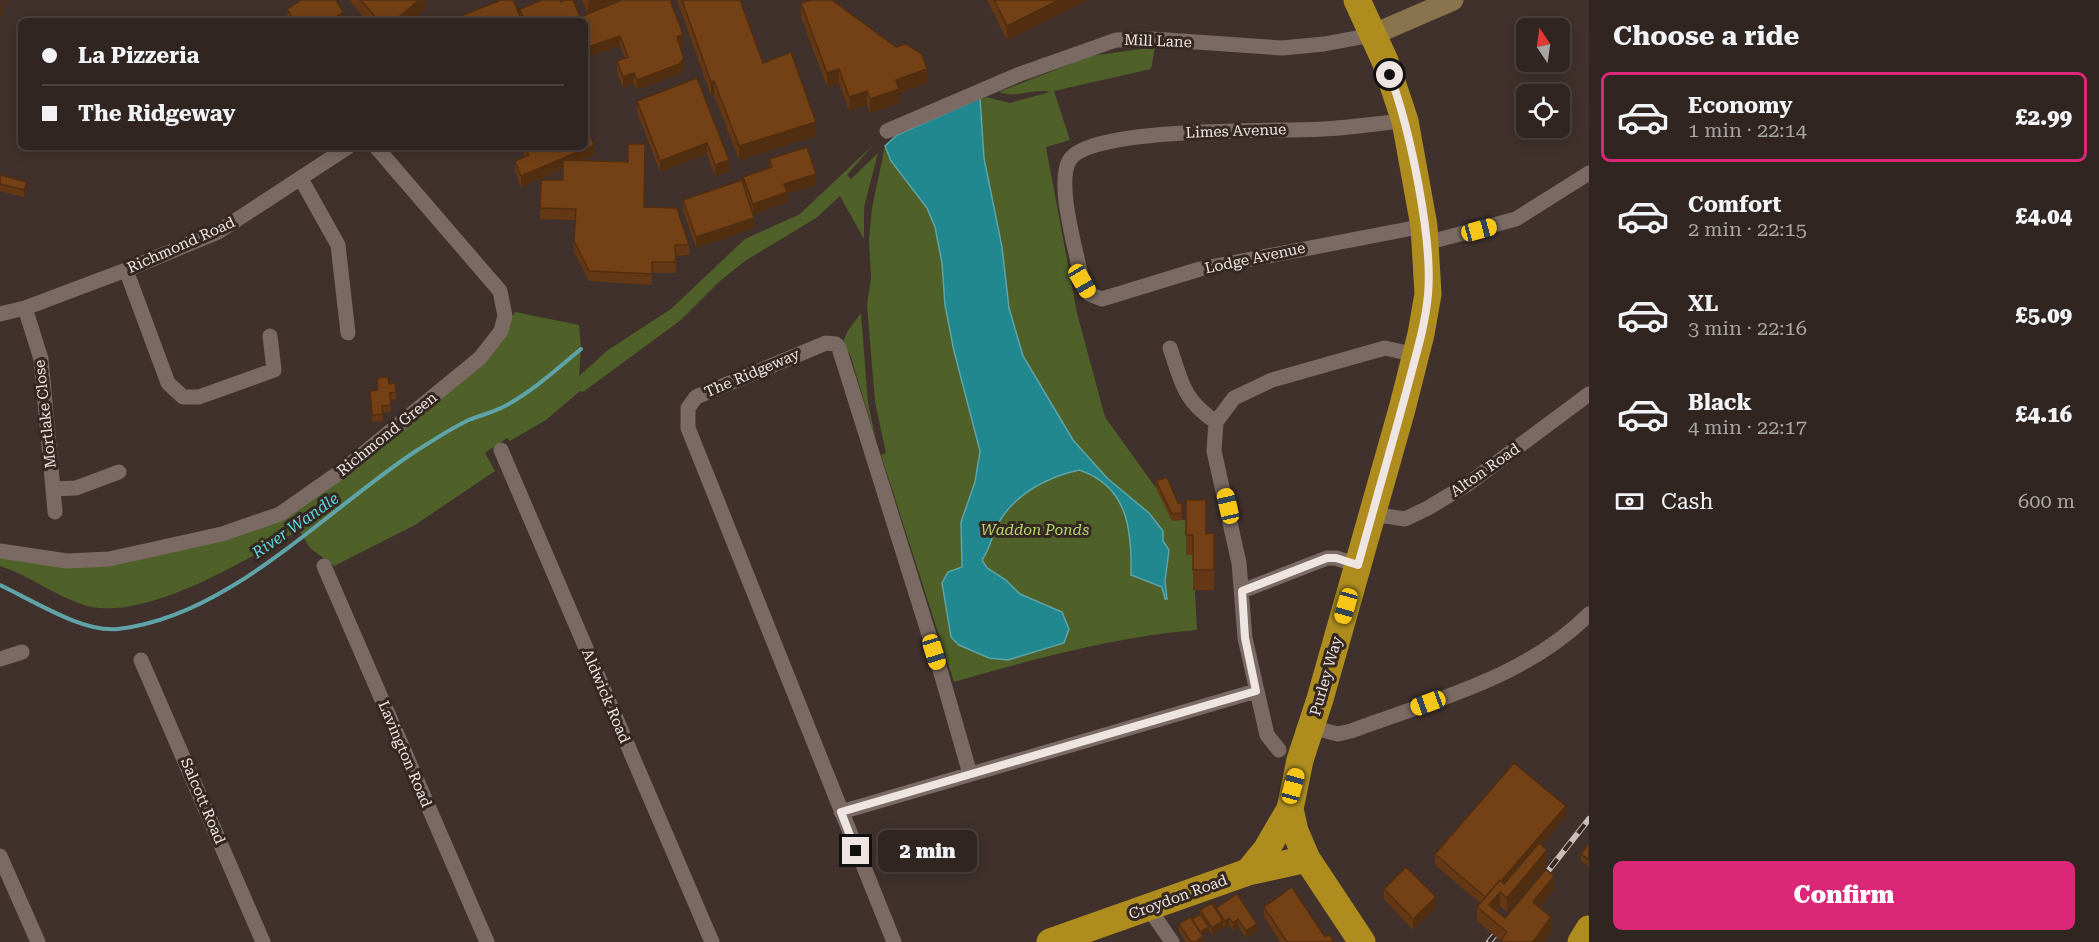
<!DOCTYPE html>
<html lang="en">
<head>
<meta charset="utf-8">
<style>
  body { margin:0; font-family:"Roboto Serif",serif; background:#3c312e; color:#f1f3f6; height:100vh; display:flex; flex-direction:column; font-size:22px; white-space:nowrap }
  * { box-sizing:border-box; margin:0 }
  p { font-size:20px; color:#a8a5a5 }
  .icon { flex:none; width:33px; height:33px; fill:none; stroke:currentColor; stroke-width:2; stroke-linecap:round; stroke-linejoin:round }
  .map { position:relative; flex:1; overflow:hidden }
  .panel { display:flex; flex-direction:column; background:#302521; width:510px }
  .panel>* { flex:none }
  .guide { position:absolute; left:18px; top:18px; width:570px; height:132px; border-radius:9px; box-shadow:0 3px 15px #0003,0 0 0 2px #4b423f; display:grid; align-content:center; height:132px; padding:0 24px; background:#302521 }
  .needle { width:39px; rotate:347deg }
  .fabs { position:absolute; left:1516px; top:18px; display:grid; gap:12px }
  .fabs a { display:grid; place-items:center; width:54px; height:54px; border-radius:9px; background:#302521; box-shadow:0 3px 15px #0003,0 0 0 2px #4b423f; font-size:30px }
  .end { position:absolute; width:27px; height:27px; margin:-14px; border:8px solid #eee4e1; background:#111; box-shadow:0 0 0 3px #111 }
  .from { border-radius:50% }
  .bubble { position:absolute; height:42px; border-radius:9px; background:#302521; box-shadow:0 3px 15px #0003,0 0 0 2px #4b423f; font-size:20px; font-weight:800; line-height:42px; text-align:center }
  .car { position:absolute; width:18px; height:36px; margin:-18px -9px; border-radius:8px; box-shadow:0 0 4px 2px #0007; background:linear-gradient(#f5c518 24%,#345 0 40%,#f5c518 0 76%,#345 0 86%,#f5c518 0) }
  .guide b { display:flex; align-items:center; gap:21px; height:57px; font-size:22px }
  .guide b+b { border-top:2px solid #4b423f }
  .guide i { width:15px; height:15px; background:#f1f3f6 }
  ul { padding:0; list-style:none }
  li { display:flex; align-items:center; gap:18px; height:90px; margin:0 12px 9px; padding:0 12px; border:3px solid transparent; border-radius:9px }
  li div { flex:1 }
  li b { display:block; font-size:22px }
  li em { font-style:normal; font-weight:800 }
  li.active { border-color:#db2777 }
  li>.icon { width:54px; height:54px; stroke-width:1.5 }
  h2 { padding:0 24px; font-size:27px; line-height:72px }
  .pay { display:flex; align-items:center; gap:15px; height:66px; padding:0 24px; font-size:22px }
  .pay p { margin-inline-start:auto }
  .button { display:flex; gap:12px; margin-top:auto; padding:12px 24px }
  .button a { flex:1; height:69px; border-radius:9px; background:#db2777; color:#fff; font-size:24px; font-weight:800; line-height:69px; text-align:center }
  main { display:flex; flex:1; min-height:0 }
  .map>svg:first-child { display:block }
  .green { fill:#4f6028 }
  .water { fill:#218890; stroke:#5ea4a8; stroke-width:1.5 }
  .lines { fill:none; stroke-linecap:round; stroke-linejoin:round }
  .stream { stroke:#5ea4a8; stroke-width:4 }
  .street { stroke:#7a6a63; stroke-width:15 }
  .secondary { stroke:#8a744e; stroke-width:21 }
  .highway { stroke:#ae8d1e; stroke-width:27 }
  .rail-casing { stroke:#c9beba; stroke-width:6 }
  .rail { stroke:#352822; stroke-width:4; stroke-dasharray:11; stroke-linecap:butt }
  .wall { fill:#643814 }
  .shaded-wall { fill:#512e10 }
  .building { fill:#744117; stroke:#512e10; stroke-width:1.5 }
  .route { stroke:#eee4e1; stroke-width:8 }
  .labels { text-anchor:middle; stroke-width:6; stroke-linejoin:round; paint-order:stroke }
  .street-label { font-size:15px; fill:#eee4e1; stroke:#352822 }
  .park-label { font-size:15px; font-style:italic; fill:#b8d96c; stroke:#352822 }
  .water-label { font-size:16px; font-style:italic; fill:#56d8e3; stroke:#352822 }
</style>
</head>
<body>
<main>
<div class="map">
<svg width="1589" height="942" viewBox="0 0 1589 942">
  <rect width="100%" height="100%" fill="#40312c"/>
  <!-- green -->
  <path class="green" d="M1155 47 1151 69 1054 91 1070 140 1046 147 1077 313 1105 417 1156 488 1167 484 1182 510V520H1186V555H1193L1197 630C1113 637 1034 659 954 682L881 455 886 453 875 402 867 305 871 278 869 240 872 208 885 146 897 135 986 97 1010 103 1050 92C1033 88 1016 99 999 92L1091 56Z
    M873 145 847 175 851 179 878 153 864 207V239L840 196 816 218 745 261 720 281 681 320 583 392 580 391 546 420 510 441 507 438 485 453 495 471 415 525 334 566 310 548 299 530C247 559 151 618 92 607 63 601 29 575 0 566V557L54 566 285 514 498 343 515 312 579 325 581 349 579 376 608 350 671 309 745 239 800 214Z
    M861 313 868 403 876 441 850 354 842 345 847 332Z"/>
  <!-- water -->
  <path class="water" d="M980 98 984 158 1002 247 1009 308 1023 356 1073 440 1107 478 1149 513 1163 531V541L1169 550 1165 581 1167 599H1165L1162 587 1131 575C1132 530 1128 486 1079 470 1048 477 1016 493 999 522 992 535 990 549 982 560L987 568 1006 580 1020 594 1062 612 1069 629 1064 643 1008 660 989 658 959 645 951 637 942 583 948 572 962 567 961 522 975 482 980 451 954 351 945 305 942 263 935 227 927 208 891 161 885 146 897 135Z"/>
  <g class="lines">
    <!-- stream -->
    <path class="stream" d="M0 585C32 600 83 633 118 629 229 617 326 510 416 451 434 440 451 428 471 419 482 415 494 412 505 406 533 391 557 369 581 349"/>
    <!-- street -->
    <path class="street" d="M1405 121C1377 123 1350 128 1323 129 1282 132 1088 125 1069 161 1056 186 1077 252 1082 281L1089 294 1102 299 1200 269 1424 226
      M887 131 1020 74 1116 40 1153 39 1282 48 1324 44 1372 35
      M301 179 338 245 348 333
      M1426 243 1516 219 1589 173
      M126 270 168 383 183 397H199L274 370 270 336
      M25 308 41 359 53 489 76 488 119 472
      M0 314 25 308 126 270 218 232 348 147
      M1170 348C1182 383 1183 400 1216 422
      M501 450 712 942
      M53 489 55 512
      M1372 514 1405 519 1428 508 1468 484 1589 394
      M0 551 67 561 109 559 222 534 280 514 343 470 480 358 501 331 505 316 500 291 376 147
      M324 566 487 942
      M1242 591 1327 558H1336L1358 565
      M0 659 22 652
      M141 660 263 942
      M1311 727 1338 734 1351 731C1431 701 1526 678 1589 614
      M1279 750 1267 735 1245 638 1239 563 1214 451 1216 422 1234 398 1272 380 1385 348 1416 355
      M841 812 1256 691
      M0 856 38 942
      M1148 907 1172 942
      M894 942 688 428V408L696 397 826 343 836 344 839 348 941 673 970 774"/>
    <!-- secondary -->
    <path class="secondary" d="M1372 35 1453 0"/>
    <!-- highway -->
    <path class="highway" d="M1357 0 1385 61 1405 121 1424 226 1428 294 1421 334 1402 409 1320 699 1300 760 1290 809 1295 831 1307 859 1362 942
      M1248 872 1266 850 1290 809
      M1050 942 1248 872 1307 859
      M1581 942 1589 929"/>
    <!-- rail casing -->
    <g class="rail-casing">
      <path id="rail" d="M1537 885 1589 819
        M1489 942 1504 924"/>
    </g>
    <!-- rail -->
    <use href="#rail" class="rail"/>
  </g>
  <!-- wall -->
  <path class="wall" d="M349 0H426V8L411 21H367Z
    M582 0H622L683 45 680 46 684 70 679 74 637 90 634 83 623 88 617 72V61L625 58 620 46 585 21H448L520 16V9L561 2 580 17 588 14Z
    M677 0H740L763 63 816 136 739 160 714 95 711 96Z
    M987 0H1087L1007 40Z
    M801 3 927 83 899 93V103L870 113 867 105 849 111 839 83 827 87 801 17Z
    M287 9 343 21H288Z
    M697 78 729 171 715 176 707 154 660 172 637 112V101Z
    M523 147H585L594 155 582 161 644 207 689 245V255L676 256V273H652V285L589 281 574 252 575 220 540 219 541 180H563V169L521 187 515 171V161L525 157 523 152Z
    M769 159 816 185 787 194V202L753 215 754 228 696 248 683 210V200L743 183V177L769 168Z
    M0 175 27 189 24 197 0 191Z
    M377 378 389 384 396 392V399L390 400 391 412 382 413 383 421 372 422 370 391 378 390Z
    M1156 481 1178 503H1182V520L1172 521 1156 488Z
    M1186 500 1206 534 1214 533V590H1193V555H1186Z
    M1566 817 1541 845 1547 864 1507 912 1500 906 1496 911 1505 918 1554 890 1540 907 1551 931 1543 942H1501V941L1477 921V907L1480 903 1435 865V854Z
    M1589 843V867L1581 861V854Z
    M1384 889 1436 908 1413 930 1384 899Z
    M1237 894 1257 931 1246 938 1238 926 1233 930 1229 925 1225 928 1223 925V928L1212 935 1209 930 1202 935 1203 942H1186L1179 931V924L1192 919 1200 914V910H1216V908Z
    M1264 907 1334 942H1280L1264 917Z"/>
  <!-- shaded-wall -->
  <path class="shaded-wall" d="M3 0H6L0 19V9Z
    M419 0H426V8L411 21H394Z
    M591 0H622L588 15V1Z
    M1059 0H1087L1007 40V26Z
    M343 12V21H330Z
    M683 34V45L677 48V37Z
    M620 36V46L585 58V48Z
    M684 59V70L679 74 637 90V80Z
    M839 69V83L827 87V73Z
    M927 69V83L899 93V103L870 113V99L896 80Z
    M634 73V83L623 88V77Z
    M714 81V95L711 96V82Z
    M867 91V105L849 111V97Z
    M816 122V136L739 160V146Z
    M707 143V154L660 172V161Z
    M594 145V155L521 187V176Z
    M729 160V171L715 176V165Z
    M816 174V185L787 194V202L753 215V204L784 184Z
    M27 182V189L24 197V190Z
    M754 218V228L696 248V237Z
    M1566 806V817L1501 892H1500V906L1490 917 1487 898Z
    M1547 850V864L1507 912V898Z
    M1554 876V890L1533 916V902Z
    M1436 897V908L1413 930V919Z
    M1551 917V931L1543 942H1533Z
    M1229 918V925L1225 928V921Z
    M1238 919V926L1233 930V923Z
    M1223 921V928L1212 935V928Z
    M1257 924V931L1246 938V931Z
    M1209 927V930L1199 937V934Z
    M1203 936V942H1195Z"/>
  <!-- building -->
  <path class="building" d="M301 0H336L343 12 330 21H295L287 9Z
    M361 0H419L394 21H379Z
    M501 0H513L522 21H448Z
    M542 0H560L561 2 565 0H573L580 17 622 0H670L683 34 677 37 684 59 679 64 637 80 634 73 623 77 617 61 628 57 620 36 585 48V21H524L520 9Z
    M682 0H740L763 63 791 52 816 122 739 146 714 81 711 82Z
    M811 0H832L896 47 906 44 922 54 927 69 896 80 899 89 870 99 867 91 849 97 839 69 827 73 801 3Z
    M994 0H1059L1007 26Z
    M697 78 729 160 715 165 707 143 660 161 637 101Z
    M585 124 594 145 521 176 515 161 529 155 525 147H585Z
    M628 144H645L644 207 677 208 689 245H675L676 262H652V274L589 271 574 241 576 209 540 208 541 180H563V160L628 162Z
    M807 147 816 174 784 184 787 192 753 204 743 177 772 167 769 159Z
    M0 175 27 182 24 190 0 184Z
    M742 180 754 218 696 237 683 200Z
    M388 377 389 384 395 383 396 392 390 393 391 405 382 406 383 414 372 415 370 391 378 390 377 378Z
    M1167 477 1178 503H1182V513L1172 514 1156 481Z
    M1186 500H1206V534L1214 533V570H1193V535H1186Z
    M1514 763 1566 806 1501 881 1500 880 1485 897 1435 854Z
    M1539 843 1547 850 1507 898 1500 892 1489 905 1505 918 1546 869 1554 876 1533 902 1551 917 1533 942H1504L1501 940 1507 932 1477 907 1500 880 1504 884Z
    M1589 843V860L1581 854Z
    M1406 867 1436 897 1413 919 1384 889Z
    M1292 887 1325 937 1329 934 1334 942H1287L1264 907Z
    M1237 894 1257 924 1246 931 1238 919 1233 923 1229 918 1225 921 1216 908Z
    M1212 903 1223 921 1212 928 1200 910Z
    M1200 914 1209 927 1200 932 1192 919Z
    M1190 917 1203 936 1195 942H1191L1179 924Z"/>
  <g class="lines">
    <!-- route -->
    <path class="route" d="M856 851 841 812 1256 691 1245 638 1242 591 1327 558H1336L1358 565C1374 507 1391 448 1407 389 1415 358 1425 327 1428 295 1433 238 1410 130 1390 75"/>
  </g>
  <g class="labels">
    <!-- street labels -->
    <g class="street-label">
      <text transform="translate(1158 41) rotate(2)" y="5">Mill Lane</text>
      <text transform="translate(1236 131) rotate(-2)" y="5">Limes Avenue</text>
      <text transform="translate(181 245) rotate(-24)" y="5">Richmond Road</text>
      <text transform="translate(1255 258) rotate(-12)" y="5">Lodge Avenue</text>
      <text transform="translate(752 373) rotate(-23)" y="5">The Ridgeway</text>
      <text transform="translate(45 414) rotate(-96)" y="5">Mortlake Close</text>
      <text transform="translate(387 434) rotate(-39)" y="5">Richmond Green</text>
      <text transform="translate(1485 470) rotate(-35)" y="5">Alton Road</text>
      <text transform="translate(1326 676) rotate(-74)" y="5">Purley Way</text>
      <text transform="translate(606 696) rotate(67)" y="5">Aldwick Road</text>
      <text transform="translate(405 754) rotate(67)" y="5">Lavington Road</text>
      <text transform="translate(203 801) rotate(67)" y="5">Salcott Road</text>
      <text transform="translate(1178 897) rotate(-20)" y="5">Croydon Road</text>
    </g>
    <!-- park labels -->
    <g class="park-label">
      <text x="1035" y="535">Waddon Ponds</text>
    </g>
    <!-- water labels -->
    <g class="water-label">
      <text transform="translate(295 525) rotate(-35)" y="6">River Wandle</text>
    </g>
  </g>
</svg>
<div class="fabs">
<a><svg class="needle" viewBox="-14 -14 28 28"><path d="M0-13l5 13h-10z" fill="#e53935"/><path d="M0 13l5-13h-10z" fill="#a8a5a5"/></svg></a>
<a><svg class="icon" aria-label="locate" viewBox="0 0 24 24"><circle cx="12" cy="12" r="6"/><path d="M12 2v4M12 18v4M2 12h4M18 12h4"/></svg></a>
</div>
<i class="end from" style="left:1390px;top:75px"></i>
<i class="end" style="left:856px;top:851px"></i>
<div class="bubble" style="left:878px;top:830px;width:99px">2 min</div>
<i class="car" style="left:1479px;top:230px;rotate:75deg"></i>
<i class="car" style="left:1082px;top:281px;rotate:150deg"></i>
<i class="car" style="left:1228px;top:506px;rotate:347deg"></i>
<i class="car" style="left:1346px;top:606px;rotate:196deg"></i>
<i class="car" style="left:934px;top:652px;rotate:163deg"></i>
<i class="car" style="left:1428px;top:703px;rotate:250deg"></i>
<i class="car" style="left:1293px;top:786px;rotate:15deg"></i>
<div class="guide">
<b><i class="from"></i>La Pizzeria</b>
<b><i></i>The Ridgeway</b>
</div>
</div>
<section class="panel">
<h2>Choose a ride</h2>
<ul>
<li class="active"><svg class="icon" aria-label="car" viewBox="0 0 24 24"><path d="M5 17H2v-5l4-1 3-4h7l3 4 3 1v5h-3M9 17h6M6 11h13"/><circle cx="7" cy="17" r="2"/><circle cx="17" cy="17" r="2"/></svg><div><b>Economy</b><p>1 min · 22:14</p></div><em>£2.99</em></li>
<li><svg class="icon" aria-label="car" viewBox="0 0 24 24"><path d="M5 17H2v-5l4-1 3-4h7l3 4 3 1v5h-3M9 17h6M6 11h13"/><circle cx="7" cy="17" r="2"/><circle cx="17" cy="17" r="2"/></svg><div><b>Comfort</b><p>2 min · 22:15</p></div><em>£4.04</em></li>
<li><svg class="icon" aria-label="car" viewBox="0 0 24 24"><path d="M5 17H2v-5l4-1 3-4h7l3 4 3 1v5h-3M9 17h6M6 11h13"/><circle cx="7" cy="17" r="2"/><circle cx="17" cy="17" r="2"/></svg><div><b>XL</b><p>3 min · 22:16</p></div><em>£5.09</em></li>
<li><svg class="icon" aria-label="car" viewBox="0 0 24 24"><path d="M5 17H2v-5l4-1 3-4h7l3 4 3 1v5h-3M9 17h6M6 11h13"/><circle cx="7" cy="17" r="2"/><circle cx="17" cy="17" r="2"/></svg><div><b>Black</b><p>4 min · 22:17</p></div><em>£4.16</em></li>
</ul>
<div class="pay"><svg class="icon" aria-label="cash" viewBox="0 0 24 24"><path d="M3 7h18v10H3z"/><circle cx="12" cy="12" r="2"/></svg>Cash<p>600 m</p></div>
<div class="button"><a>Confirm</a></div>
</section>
</main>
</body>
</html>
